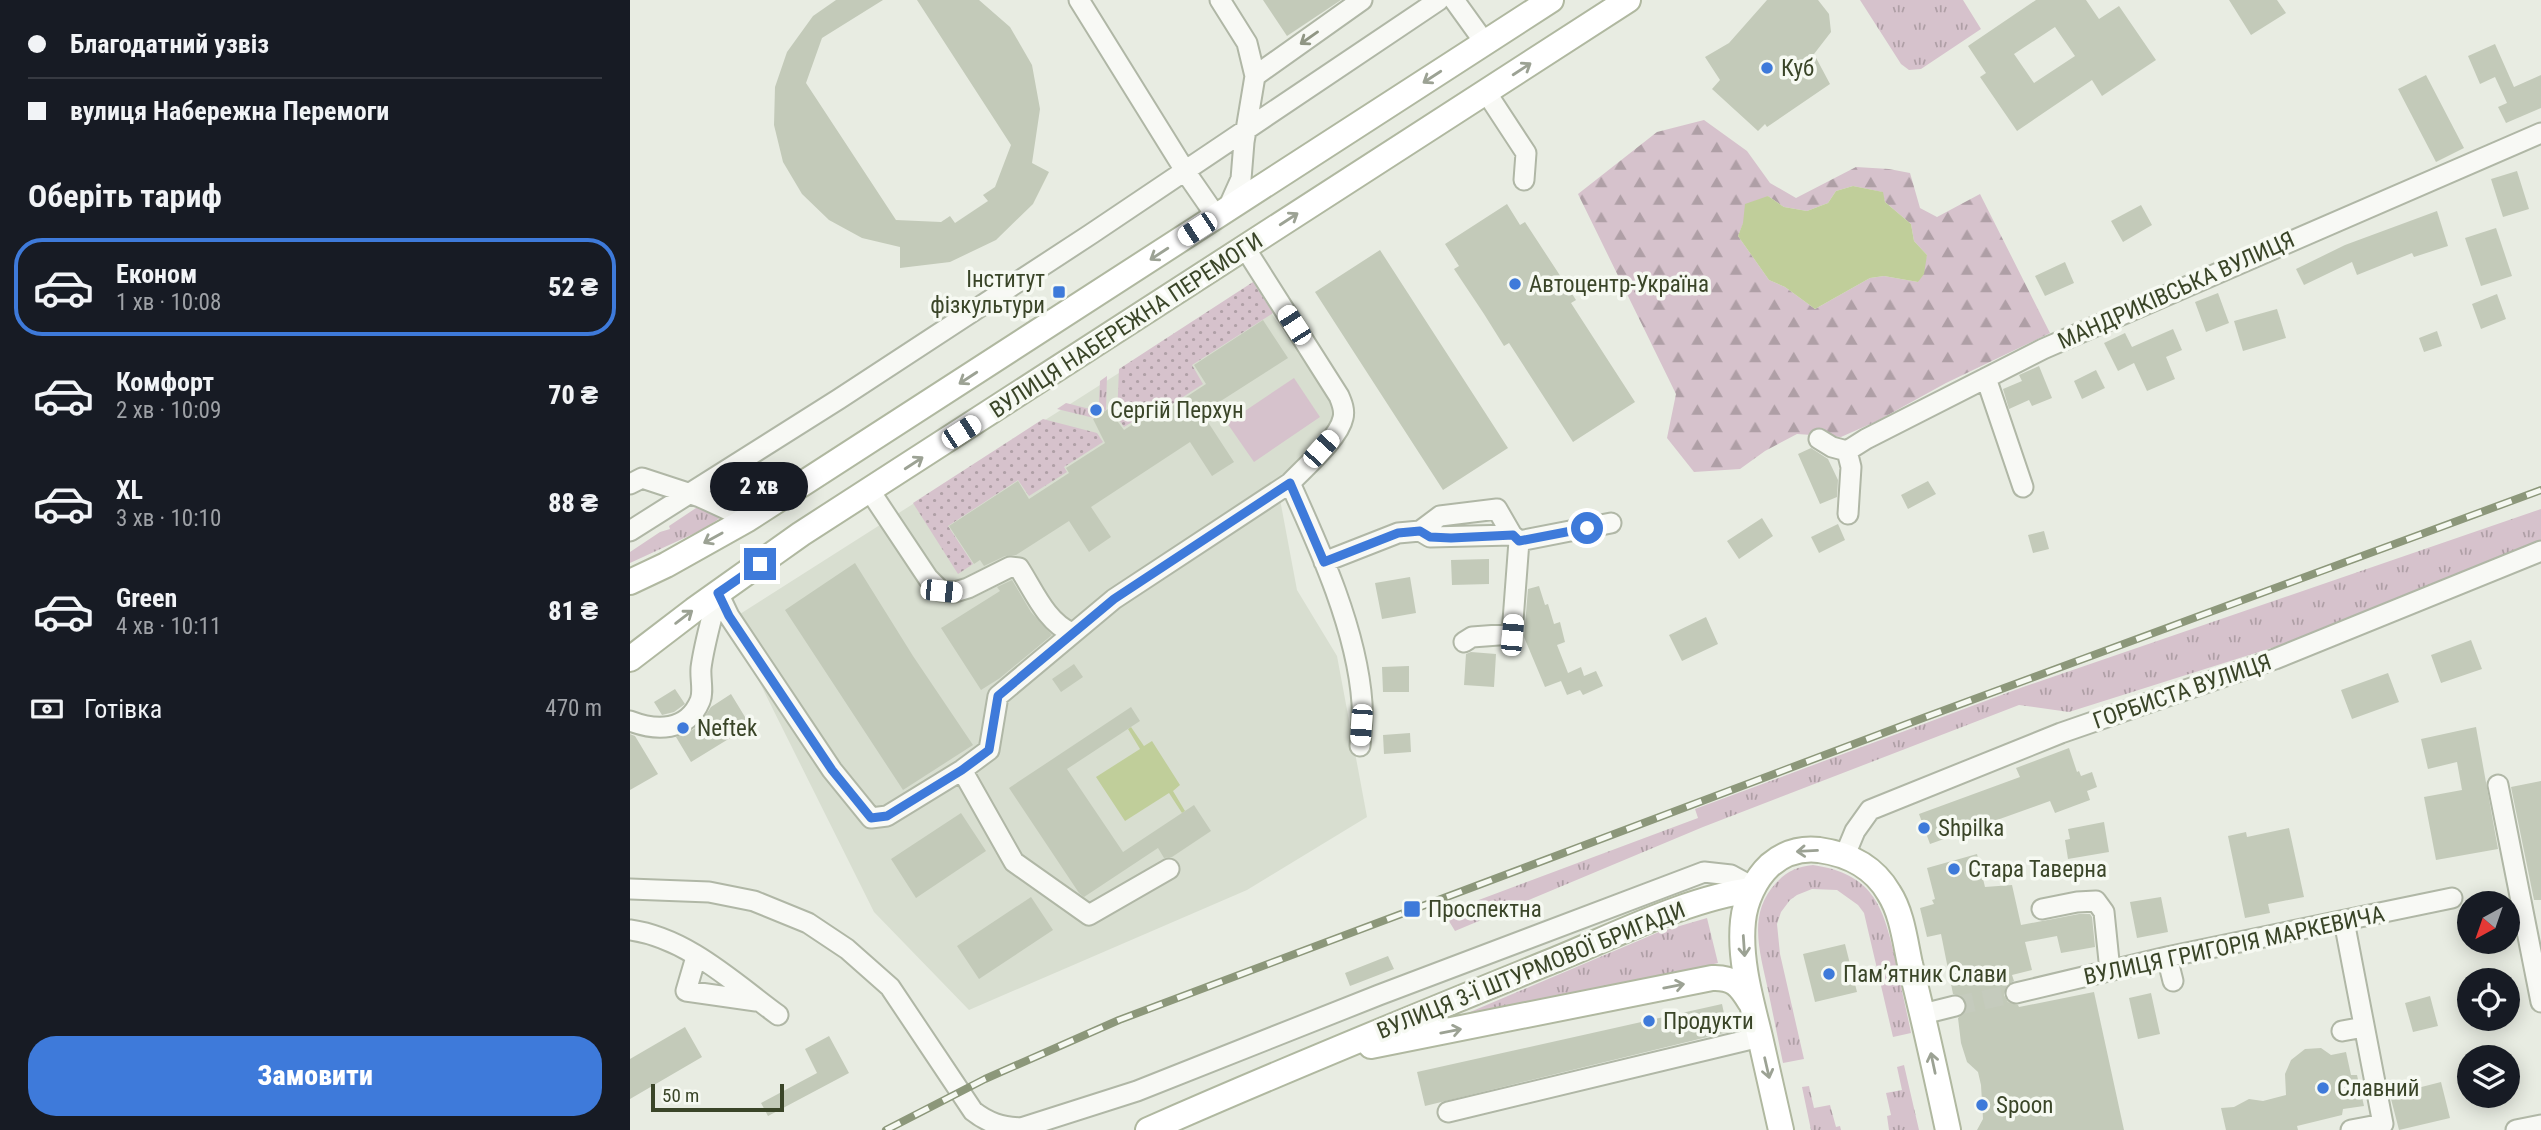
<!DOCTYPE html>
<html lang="uk">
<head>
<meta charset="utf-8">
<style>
  body { margin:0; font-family:"Roboto Condensed",sans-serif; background:#242831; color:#f1f3f6; height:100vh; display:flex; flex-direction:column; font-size:26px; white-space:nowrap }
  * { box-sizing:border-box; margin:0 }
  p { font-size:23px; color:#9ea1a6 }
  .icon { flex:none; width:38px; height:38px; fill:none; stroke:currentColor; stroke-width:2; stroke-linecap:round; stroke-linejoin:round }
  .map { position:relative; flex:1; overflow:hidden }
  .panel { display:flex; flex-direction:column; background:#171b24; width:630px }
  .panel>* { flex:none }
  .hud { display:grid; align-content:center; height:154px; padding:0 28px; background:#171b24 }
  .needle { width:46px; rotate:220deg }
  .buttons { position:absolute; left:1827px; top:891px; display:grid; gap:14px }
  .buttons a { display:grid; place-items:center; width:63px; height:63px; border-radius:50%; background:#171b24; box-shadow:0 4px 18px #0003; font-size:35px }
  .scale { position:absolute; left:21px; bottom:18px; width:133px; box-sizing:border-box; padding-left:7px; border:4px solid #3a4528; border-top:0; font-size:19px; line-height:24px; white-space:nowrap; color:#3a4528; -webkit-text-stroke:5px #f6f9f2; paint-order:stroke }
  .end { position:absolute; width:32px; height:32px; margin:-16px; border:9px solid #3e7ada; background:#fff; box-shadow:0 0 0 4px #fff }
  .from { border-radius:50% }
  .bubble { position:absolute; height:49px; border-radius:24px; background:#171b24; box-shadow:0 4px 18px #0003; font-size:23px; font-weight:800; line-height:49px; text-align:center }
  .car { position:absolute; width:21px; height:42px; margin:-21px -10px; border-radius:9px; box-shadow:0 0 5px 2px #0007; background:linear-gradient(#fff 24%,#345 0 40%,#fff 0 76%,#345 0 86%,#fff 0) }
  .hud b { display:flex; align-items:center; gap:24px; height:66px; font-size:26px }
  .hud b+b { border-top:2px solid #363941 }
  .hud i { width:18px; height:18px; background:#f1f3f6 }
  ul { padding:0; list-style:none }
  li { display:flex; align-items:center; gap:21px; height:98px; margin:0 14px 10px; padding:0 14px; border:4px solid transparent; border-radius:28px }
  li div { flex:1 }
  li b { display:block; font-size:26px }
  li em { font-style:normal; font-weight:800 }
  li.active { border-color:#3e7ada }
  li>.icon { width:63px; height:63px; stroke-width:1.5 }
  h2 { padding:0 28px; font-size:32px; line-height:84px }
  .pay { display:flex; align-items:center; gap:18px; height:77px; padding:0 28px; font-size:26px }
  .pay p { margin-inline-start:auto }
  .button { display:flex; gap:14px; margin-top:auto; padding:14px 28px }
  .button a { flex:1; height:80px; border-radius:28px; background:#3e7ada; color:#fff; font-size:28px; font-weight:800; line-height:80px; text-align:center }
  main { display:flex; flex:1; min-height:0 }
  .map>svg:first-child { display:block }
  .built { fill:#d8ded0 }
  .grass { fill:url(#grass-tufts) }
  .forest { fill:url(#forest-firs); fill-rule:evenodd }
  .park { fill:url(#park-dots) }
  .pitch { fill:#d6c2cc }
  .water { fill:#c0ce9a }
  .building { fill:#c3cab9; fill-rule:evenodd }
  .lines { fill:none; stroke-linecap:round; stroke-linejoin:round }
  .minor-tunnel { stroke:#c5cbbd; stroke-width:19; stroke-dasharray:19 10; stroke-linecap:butt }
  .minor-casing { stroke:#b0b7a6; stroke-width:23 }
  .major-casing { stroke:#b0b8a0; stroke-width:28 }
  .minor { stroke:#f8f9f5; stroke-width:19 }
  .major { stroke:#fff; stroke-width:24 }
  .rail-casing { stroke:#8c977a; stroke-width:8 }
  .rail { stroke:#f6f9f2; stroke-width:5; stroke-dasharray:16; stroke-linecap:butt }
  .oneway { stroke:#909684 }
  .oneway2 { stroke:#9ca294 }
  .route { stroke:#3e7ada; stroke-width:9 }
  .poi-dot { fill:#3e7ada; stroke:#f6f9f2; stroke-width:2.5 }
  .labels { text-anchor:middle; stroke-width:7; stroke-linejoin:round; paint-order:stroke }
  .poi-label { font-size:23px; fill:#3a4528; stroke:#f6f9f2; text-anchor:start }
  .street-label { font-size:23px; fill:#3a4528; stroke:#f6f9f2 }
</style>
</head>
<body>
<main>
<section class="panel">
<div class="hud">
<b><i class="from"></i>Благодатний узвіз</b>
<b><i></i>вулиця Набережна Перемоги</b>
</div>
<h2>Оберіть тариф</h2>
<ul>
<li class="active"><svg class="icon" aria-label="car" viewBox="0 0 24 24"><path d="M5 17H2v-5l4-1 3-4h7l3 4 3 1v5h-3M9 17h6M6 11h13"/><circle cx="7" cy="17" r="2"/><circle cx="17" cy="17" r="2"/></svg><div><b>Економ</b><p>1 хв · 10:08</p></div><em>52 ₴</em></li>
<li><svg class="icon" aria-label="car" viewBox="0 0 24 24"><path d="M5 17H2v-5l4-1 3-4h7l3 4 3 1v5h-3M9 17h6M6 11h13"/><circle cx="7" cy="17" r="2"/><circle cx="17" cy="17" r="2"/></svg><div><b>Комфорт</b><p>2 хв · 10:09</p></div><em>70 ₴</em></li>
<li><svg class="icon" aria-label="car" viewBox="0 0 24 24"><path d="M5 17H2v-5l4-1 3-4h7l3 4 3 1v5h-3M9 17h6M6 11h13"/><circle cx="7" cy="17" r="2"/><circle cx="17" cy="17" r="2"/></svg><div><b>XL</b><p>3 хв · 10:10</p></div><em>88 ₴</em></li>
<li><svg class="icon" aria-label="car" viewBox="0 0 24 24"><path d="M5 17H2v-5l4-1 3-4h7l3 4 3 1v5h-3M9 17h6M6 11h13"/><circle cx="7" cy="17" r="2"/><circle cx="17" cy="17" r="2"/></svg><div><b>Green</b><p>4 хв · 10:11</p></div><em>81 ₴</em></li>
</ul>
<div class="pay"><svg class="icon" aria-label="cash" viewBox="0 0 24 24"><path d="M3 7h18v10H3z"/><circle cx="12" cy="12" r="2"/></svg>Готівка<p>470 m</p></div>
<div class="button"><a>Замовити</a></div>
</section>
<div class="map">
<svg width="1911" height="1130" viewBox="0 0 1911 1130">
  <defs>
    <pattern id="grass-tufts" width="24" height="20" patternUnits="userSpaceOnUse" patternTransform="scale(1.75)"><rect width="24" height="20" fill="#d6c2cc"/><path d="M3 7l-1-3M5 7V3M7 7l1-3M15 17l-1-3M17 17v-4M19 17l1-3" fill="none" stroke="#af9fa6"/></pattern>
    <pattern id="forest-firs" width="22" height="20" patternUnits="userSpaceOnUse" patternTransform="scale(1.75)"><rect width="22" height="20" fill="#d6c2cc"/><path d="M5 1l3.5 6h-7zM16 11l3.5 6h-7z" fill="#af9fa6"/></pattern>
    <pattern id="park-dots" width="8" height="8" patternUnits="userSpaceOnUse" patternTransform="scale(1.75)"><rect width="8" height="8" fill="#d6c2cc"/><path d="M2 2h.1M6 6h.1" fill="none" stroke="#af9fa6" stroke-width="1.8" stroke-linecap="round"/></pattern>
  </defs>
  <rect width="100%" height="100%" fill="#e8ece2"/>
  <!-- built -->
  <path class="built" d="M624 287 708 413 649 494 667 590 707 656 737 817 617 890 339 1010 244 912 99 621Z"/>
  <!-- grass -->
  <path class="grass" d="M1230 0H1333L1351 29 1291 69 1279 70 1271 64Z
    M477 376 476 410 464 418 427 409 436 403 460 409 469 402 470 381Z
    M72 504 91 517 76 528 0 563V552L30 532 40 529 39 526Z
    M1911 509V563L1439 712 1389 705 1073 827 825 931 814 913 1068 818 1065 809 1393 687Z
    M1183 865C1242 874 1253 904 1265 958 1270 983 1276 1008 1281 1033L1263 1037 1234 913 1228 905 1207 890 1182 889 1167 895 1160 900 1151 912 1147 924 1150 954 1174 1059 1153 1063C1148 1039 1143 1014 1138 990 1130 952 1117 914 1146 883 1157 871 1167 867 1183 865Z
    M1077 918 1088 963 793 1032 1029 932Z
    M1274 1065 1289 1130H1259L1257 1116 1261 1115 1256 1093 1272 1090 1267 1067Z
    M1179 1086 1184 1108 1200 1105 1206 1127 1210 1126 1211 1130H1181L1172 1087Z"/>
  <!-- forest -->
  <path class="forest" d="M1074 120 1117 151 1140 183 1166 198 1226 167 1259 169 1280 173 1290 208 1307 217 1350 194 1420 333 1316 383 1247 421 1211 437 1167 434 1135 451 1110 469 1064 472 1037 438 1046 394 948 194 1027 132ZM1223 186 1252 192 1255 202 1281 224 1284 241 1297 255 1288 282 1254 276 1240 278 1185 309 1155 287 1139 280 1108 236 1113 224 1138 196 1154 207 1177 211 1198 203 1206 191Z"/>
  <!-- park -->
  <path class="park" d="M623 282 643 313 562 365 573 384 539 406 536 401 494 427 487 417 489 369Z
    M413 419 467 433 473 442 434 467 437 472 399 496 388 480 318 526 343 564 328 574 283 503Z"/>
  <!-- pitch -->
  <path class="pitch" d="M664 378 690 417 624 462 597 423Z"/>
  <!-- water -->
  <path class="water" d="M1223 186 1253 192 1255 202 1281 224 1284 241 1297 255 1294 274 1288 282 1254 276 1240 278 1185 309 1155 287 1139 280 1108 236 1113 223 1115 204 1138 196 1154 207 1177 211 1198 203 1206 191Z
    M501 727 514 746 522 741 550 785 543 791 555 811 552 813 539 793 495 821 466 777 510 749 498 729Z"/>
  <!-- building -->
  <path class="building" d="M206 0H253L192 38 176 83 266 220 311 222 320 216 325 223 358 201 353 195 365 187 381 145 287 0H349L380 27 402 65 410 109 402 163 419 172 403 204 366 240 320 262 270 268V247L232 238 199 220 172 194 153 162 144 125 145 87 157 52 183 16Z
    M633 0H711L657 36Z
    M1137 0H1188L1199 14 1201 32 1184 54 1200 84 1137 127 1135 124 1128 131 1082 89 1090 80 1075 57 1099 43Z
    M1406 0H1456L1469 19 1489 6 1526 60 1472 96 1462 80 1387 131 1350 77 1356 73 1338 46ZM1425 27 1445 56 1404 83 1384 54Z
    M1599 0H1647L1656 13 1621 35Z
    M1865 44 1884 87 1911 75V108L1876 123 1868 107 1877 103 1865 77 1850 84 1838 56Z
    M1796 75 1834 148 1806 162 1768 89Z
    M1887 171 1899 209 1873 217 1861 179Z
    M877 204 890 225 895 222 946 300 941 303 1005 402 943 442 879 343 874 346 854 314 824 269 829 266 815 244Z
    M1511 205 1522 225 1493 242 1481 221Z
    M1807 211 1818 246 1784 257 1782 253 1727 275 1722 262 1674 285 1666 269 1715 245Z
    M1866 228 1882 276 1851 286 1835 238Z
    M750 250 878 448 813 490 685 292Z
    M1435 262 1444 283 1415 296 1405 276Z
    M1588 293 1599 323 1576 332 1565 302Z
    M1867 294 1876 319 1851 329 1842 304Z
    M1647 309 1656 338 1613 351 1604 321Z
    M633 320 658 358 572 413 604 462 582 476 560 442 461 507 481 537 459 552 439 521 386 555 375 556 354 566 350 560 344 564 319 526 388 481 399 499 439 473 436 468 475 443 463 419 478 409 494 430 535 403 538 409 576 384 564 365Z
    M1543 329 1552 350 1536 357 1545 379 1517 391 1504 363 1488 371 1474 343 1495 333 1502 347Z
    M1807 331 1812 346 1794 352 1789 338Z
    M1409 366 1422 398 1402 406 1399 400 1379 409 1373 389 1392 381 1389 375Z
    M1466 370 1475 388 1452 399 1444 381Z
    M1181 448 1198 459 1208 480 1207 497 1190 504 1168 454Z
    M1298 481 1306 494 1278 509 1271 495Z
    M1132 518 1143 536 1109 559 1097 541Z
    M1208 524 1215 540 1189 553 1181 537Z
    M1414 531 1419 549 1403 553 1398 535Z
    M859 559V584L822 585 821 560Z
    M225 563 283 656 343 745 273 790 155 610Z
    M780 577 786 613 752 619 745 583Z
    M382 580 401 612 422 635 370 678 351 690 311 628 370 591 367 587Z
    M909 586 915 605 918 604 924 624 930 622 935 642 927 645 938 673 951 667 954 676 966 671 973 686 953 695 950 690 937 695 931 681 915 687 894 637 898 589Z
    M1076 617 1088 644 1052 661 1039 635Z
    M1841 640 1852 669 1811 683 1801 655Z
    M841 652 866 654 864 687 834 685 836 654Z
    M444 664 453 677 431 692 422 679Z
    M779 666V692H753L752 667Z
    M1758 673 1769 702 1722 719 1711 690Z
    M45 689 55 704 44 712 32 715 24 702Z
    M101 694 123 730 107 739 105 735 61 762 46 737 64 729 73 719 81 707Z
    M501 707 510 721 437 769 493 852 564 805 581 831 542 857 534 858 528 848 454 897 449 893 379 788Z
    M1846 727 1868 849 1806 860 1794 797 1832 790 1827 762 1798 769 1791 739Z
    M780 733 781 752 754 754 753 735Z
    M0 734 5 736 28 774 0 790Z
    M1439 748 1447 772 1449 771 1451 776 1462 772 1467 787 1457 791 1460 800 1425 813 1420 801 1300 844 1289 814 1390 777 1386 768Z
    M1911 781V900H1904L1881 787Z
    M331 813 356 851 286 898 261 859Z
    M1474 822 1479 852 1438 859 1435 840 1440 839 1438 829Z
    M1659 828 1674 897 1638 904 1640 913 1615 918 1598 836 1616 832 1617 837Z
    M1347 854 1355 887 1382 885 1391 925 1449 914H1460L1462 917 1465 947 1431 953 1427 936 1395 942 1402 970 1382 975 1384 981 1377 985 1374 995 1378 1002 1388 1005 1389 1007 1464 992 1494 1130H1347L1353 1119 1351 1085 1348 1072 1337 1062 1331 1043 1328 1018 1337 1010V1002L1333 997 1323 994 1311 934 1297 937 1290 908 1304 904 1302 900 1305 899 1297 868Z
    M401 897 423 930 349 979 327 946Z
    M1531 897 1538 932 1507 938 1500 902Z
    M1215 944 1227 992 1185 1002 1173 954Z
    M758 956 764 969 720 986 715 973Z
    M1521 993 1530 1034 1508 1039 1499 998Z
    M1800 996 1808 1026 1783 1032 1775 1003Z
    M1092 1004 1098 1032 795 1106 787 1072Z
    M55 1027 72 1057 0 1099V1059Z
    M199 1036 219 1073 138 1116 131 1103 187 1073 175 1049Z
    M1691 1048 1701 1055 1716 1052 1721 1075H1727L1734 1106 1713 1109 1712 1115 1667 1126 1668 1130H1596L1591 1108 1604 1107 1619 1099 1633 1101 1656 1095 1655 1074 1661 1060 1675 1049Z
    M1811 1082 1820 1118 1769 1130 1760 1095Z"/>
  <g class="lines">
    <!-- minor-tunnel -->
    <path class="minor-tunnel" d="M1325 1006 1386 993"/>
    <!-- minor casing -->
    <g class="minor-casing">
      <path id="minor" d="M449 0 559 177 586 216
        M590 0 617 43 625 76 614 142 611 179 598 208
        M824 0 855 43
        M625 76 732 0
        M856 92 896 153 894 180
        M615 248 709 396C712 403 715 410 713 418 709 438 675 467 660 483 690 549 727 630 732 703 733 717 731 732 730 746
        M1356 378 1393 487
        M1189 439 1202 447 1217 451 1236 439 1413 349 1911 133
        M1217 451 1221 467 1218 514
        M0 484 12 478 70 497 118 519
        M240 491 298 578 311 591 325 592 338 588 380 567 389 568C404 591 416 622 442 633
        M0 531 209 399 461 234 809 0
        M790 531 800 537 882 535
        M889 541 981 523
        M694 562 768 533 790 531 810 516 867 509 882 535 889 541 882 634 842 637 834 642
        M88 593 99 616 202 770 241 818 257 816 332 770 359 750 368 696 484 599 660 483
        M0 721C26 731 57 732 70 701 74 692 70 679 71 668 74 644 82 618 88 593
        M332 770 384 862 459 915 539 869
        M1868 785 1911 1002
        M1215 855 1225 831 1240 810 1431 733 1645 659 1911 551
        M0 889 79 892 124 901 178 923 217 949 260 987 343 1111C358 1123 372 1127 391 1128L507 1091 749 995 1074 872 1101 875 1123 887
        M1412 909 1447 902 1466 901 1474 912 1480 971
        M1714 921 1753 1124 1721 1130
        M0 930C57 938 103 982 148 1015
        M66 957 56 991 126 1001
        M1537 957 1543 981
        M1386 993 1537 957 1822 898
        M1293 1014 1325 1006
        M1712 1031 1734 1027
        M818 1112 1130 1037
        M1886 1130 1911 1125"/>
    </g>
    <!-- major casing -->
    <g class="major-casing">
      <path id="major" d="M0 582 36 565 118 519 921 0
        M0 659 64 610 171 534 998 0
        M741 1046 1082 978C1103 977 1110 985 1120 1002
        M518 1130C652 1071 786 1016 922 961 982 937 1058 898 1122 890
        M1151 1130C1144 1099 1137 1068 1130 1037 1121 1000 1109 960 1113 921 1115 901 1125 879 1140 865 1154 853 1171 848 1189 850 1218 854 1244 867 1259 893 1272 913 1275 941 1280 964 1294 1019 1306 1074 1318 1130"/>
    </g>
    <!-- minor -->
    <use href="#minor" class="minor"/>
    <!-- major -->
    <use href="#major" class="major"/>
    <!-- rail casing -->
    <g class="rail-casing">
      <path id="rail" d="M256 1130 355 1079 489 1020 1293 718 1911 490"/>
    </g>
    <!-- rail -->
    <use href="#rail" class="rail"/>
  </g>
  <!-- one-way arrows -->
  <defs><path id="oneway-shaft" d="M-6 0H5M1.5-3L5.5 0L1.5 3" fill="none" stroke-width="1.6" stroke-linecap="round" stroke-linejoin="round" transform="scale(1.75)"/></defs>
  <use class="oneway" href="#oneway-shaft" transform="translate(679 38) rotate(145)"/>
  <g class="oneway2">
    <use href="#oneway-shaft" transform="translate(892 69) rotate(-33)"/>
    <use href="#oneway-shaft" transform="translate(802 77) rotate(147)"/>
    <use href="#oneway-shaft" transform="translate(659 219) rotate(-33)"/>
    <use href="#oneway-shaft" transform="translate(529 254) rotate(147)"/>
    <use href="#oneway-shaft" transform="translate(338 378) rotate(147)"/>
    <use href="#oneway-shaft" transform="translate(284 463) rotate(-33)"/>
    <use href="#oneway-shaft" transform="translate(83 538) rotate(151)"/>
    <use href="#oneway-shaft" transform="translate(54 617) rotate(-37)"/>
    <use href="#oneway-shaft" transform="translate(1177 851) rotate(177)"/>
    <use href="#oneway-shaft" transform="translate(1114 946) rotate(86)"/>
    <use href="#oneway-shaft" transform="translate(1044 986) rotate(-11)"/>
    <use href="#oneway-shaft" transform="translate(821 1031) rotate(-11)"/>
    <use href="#oneway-shaft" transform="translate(1303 1063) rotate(-102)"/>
    <use href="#oneway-shaft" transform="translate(1137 1068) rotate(77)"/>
  </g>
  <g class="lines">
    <!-- route -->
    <path class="route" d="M130 564 88 593 99 616 202 770 241 818 257 816 332 770 359 750 368 696 484 599 660 483 694 562 768 533 790 531 800 537 821 538 883 535 889 541 957 528"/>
  </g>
  <!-- markers -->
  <g class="poi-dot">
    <circle cx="1137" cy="68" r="7"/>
    <circle cx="885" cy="284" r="7"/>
    <rect x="422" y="285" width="14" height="14" rx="3.5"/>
    <circle cx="466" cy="410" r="7"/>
    <circle cx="53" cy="728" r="7"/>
    <circle cx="1294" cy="828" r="7"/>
    <circle cx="1324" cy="869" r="7"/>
    <rect x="773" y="900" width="18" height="18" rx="3.5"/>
    <circle cx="1199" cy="974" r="7"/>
    <circle cx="1019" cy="1021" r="7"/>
    <circle cx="1693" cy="1088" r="7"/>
    <circle cx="1352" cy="1105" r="7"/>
  </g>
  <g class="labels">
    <!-- poi labels -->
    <g class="poi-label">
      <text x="1151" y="76">Куб</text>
      <text x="415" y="287" text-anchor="end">Інститут<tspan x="415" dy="26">фізкультури</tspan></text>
      <text x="899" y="292">Автоцентр-Україна</text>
      <text x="480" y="418">Сергій Перхун</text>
      <text x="67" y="736">Neftek</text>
      <text x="1308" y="836">Shpilka</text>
      <text x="1338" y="877">Стара Таверна</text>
      <text x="798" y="917">Проспектна</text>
      <text x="1213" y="982">Пам’ятник Слави</text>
      <text x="1033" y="1029">Продукти</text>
      <text x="1707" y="1096">Славний</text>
      <text x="1366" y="1113">Spoon</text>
    </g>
    <!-- street labels -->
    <g class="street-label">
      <text transform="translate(1546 290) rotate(-24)" y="8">МАНДРИКІВСЬКА ВУЛИЦЯ</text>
      <text transform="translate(496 325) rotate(-33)" y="8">ВУЛИЦЯ НАБЕРЕЖНА ПЕРЕМОГИ</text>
      <text transform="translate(1552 691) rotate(-19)" y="8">ГОРБИСТА ВУЛИЦЯ</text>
      <text transform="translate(1604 945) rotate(-12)" y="8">ВУЛИЦЯ ГРИГОРІЯ МАРКЕВИЧА</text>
      <text transform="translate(901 970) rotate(-22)" y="8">ВУЛИЦЯ 3-Ї ШТУРМОВОЇ БРИГАДИ</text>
    </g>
  </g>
</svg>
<div class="buttons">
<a><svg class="needle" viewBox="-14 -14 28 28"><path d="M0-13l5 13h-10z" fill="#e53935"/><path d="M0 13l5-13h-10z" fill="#9ea1a6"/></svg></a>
<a><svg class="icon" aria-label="locate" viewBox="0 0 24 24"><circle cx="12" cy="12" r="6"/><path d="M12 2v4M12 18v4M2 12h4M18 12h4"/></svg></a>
<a><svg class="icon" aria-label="layers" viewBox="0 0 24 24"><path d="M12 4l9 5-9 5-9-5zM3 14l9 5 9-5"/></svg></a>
</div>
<div class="scale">50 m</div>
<i class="end from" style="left:957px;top:528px"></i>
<i class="end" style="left:130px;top:564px"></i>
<div class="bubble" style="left:80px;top:462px;width:98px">2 хв</div>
<i class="car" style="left:567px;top:229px;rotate:237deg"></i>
<i class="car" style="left:664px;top:325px;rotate:327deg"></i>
<i class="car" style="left:331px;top:432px;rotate:57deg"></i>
<i class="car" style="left:691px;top:449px;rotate:42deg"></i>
<i class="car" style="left:311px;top:591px;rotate:96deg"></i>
<i class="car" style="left:882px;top:635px;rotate:5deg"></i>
<i class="car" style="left:731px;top:725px;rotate:184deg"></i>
</div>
</main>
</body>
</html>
